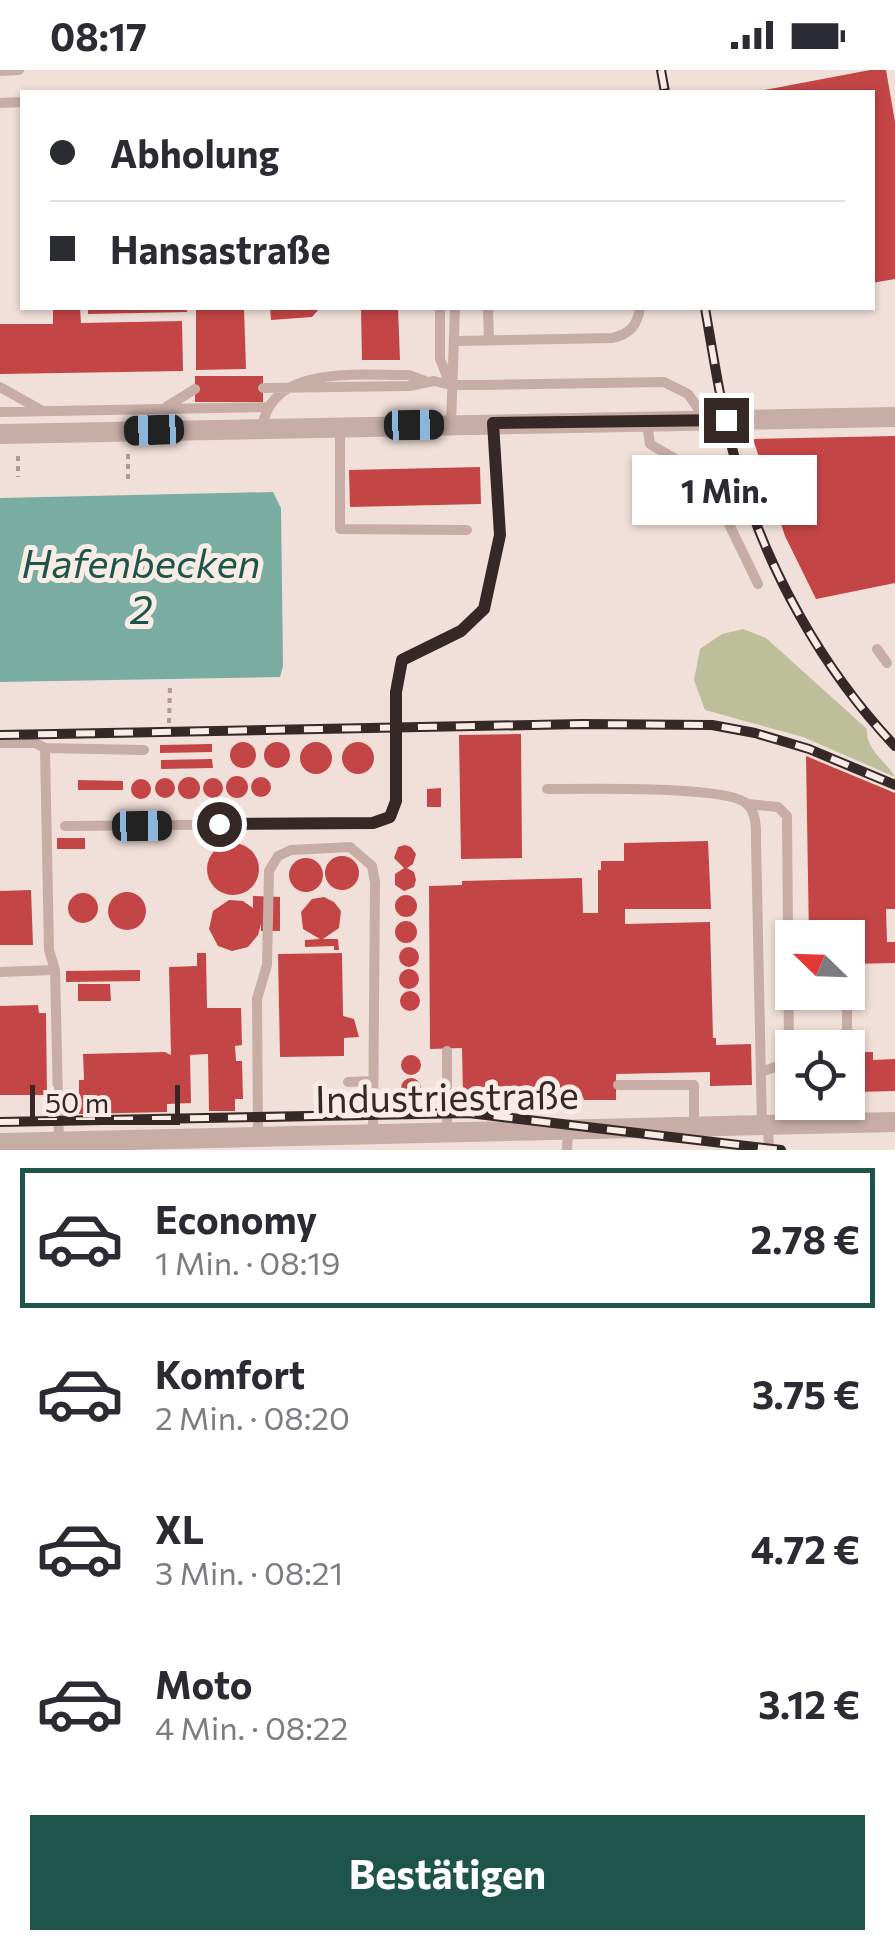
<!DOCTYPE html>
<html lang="de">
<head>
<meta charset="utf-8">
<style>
  body { margin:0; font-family:Commissioner,sans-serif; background:#f2f2f3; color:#2b2b33; height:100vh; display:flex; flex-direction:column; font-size:38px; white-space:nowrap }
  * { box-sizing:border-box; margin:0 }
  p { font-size:32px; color:#7c7c81 }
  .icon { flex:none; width:55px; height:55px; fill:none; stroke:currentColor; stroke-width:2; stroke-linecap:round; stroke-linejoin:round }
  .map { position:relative; height:1080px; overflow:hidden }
  .drawer { display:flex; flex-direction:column; background:#fff; flex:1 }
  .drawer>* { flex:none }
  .hud { position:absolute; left:20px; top:20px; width:855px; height:220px; border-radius:0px; box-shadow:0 2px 8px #0004; display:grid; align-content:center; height:220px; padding:0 30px; background:#fff }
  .needle { width:65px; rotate:293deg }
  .buttons { position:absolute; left:775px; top:850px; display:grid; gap:20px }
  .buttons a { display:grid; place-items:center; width:90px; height:90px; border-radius:0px; background:#fff; box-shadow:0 2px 8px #0004; font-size:50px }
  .scale { position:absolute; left:30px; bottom:25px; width:150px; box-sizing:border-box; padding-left:10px; border:5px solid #352827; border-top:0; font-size:28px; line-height:35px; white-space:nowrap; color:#352827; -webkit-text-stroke:8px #f9ebe6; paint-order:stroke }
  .end { position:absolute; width:45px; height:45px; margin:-22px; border:12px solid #352827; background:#fff; box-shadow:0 0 0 5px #fff }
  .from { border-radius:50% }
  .bubble { position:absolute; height:70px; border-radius:0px; background:#fff; box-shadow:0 2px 8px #0004; font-size:32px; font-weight:700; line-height:70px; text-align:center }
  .car { position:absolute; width:30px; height:60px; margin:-30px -15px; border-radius:12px; box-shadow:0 0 8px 2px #0007; background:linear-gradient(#222 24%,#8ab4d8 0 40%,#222 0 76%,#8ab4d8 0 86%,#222 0) }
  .hud b { display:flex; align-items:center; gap:35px; height:95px; font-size:38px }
  .hud b+b { border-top:2px solid #e1e1e2 }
  .hud i { width:25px; height:25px; background:#2b2b33 }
  ul { padding:18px 0 0; list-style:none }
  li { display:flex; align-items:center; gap:30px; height:140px; margin:0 20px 15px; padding:0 10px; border:5px solid transparent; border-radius:0px }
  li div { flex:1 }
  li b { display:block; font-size:38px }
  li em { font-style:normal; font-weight:700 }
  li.selected { border-color:#1d554b }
  li>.icon { width:90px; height:90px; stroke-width:1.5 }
  .primary-button { display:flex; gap:20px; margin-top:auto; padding:20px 30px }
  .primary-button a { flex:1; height:115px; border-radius:0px; background:#1d554b; color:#fff; font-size:40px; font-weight:700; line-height:115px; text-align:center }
  .status { display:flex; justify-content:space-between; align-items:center; height:70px; padding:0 50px; background:#fff; direction:ltr }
  .status svg { height:28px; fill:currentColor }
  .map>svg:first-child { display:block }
  .green { fill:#bcbf9a }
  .water { fill:#79ada2 }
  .building { fill:#c44546 }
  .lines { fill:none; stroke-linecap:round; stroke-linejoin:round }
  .path { stroke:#b49790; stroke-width:4; stroke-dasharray:5 5; stroke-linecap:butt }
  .service { stroke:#c8ada6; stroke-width:10 }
  .minor { stroke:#c8ada6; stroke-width:20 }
  .rail-casing { stroke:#352827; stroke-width:10 }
  .rail { stroke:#f9ebe6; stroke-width:6; stroke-dasharray:19; stroke-linecap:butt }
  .route { stroke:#352827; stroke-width:12 }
  .labels { text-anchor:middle; stroke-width:10; stroke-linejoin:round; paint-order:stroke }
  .street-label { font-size:38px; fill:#352827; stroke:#f9ebe6 }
  .water-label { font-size:40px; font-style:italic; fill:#1d554b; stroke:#f9ebe6 }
</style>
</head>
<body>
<div class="status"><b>08:17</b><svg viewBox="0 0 49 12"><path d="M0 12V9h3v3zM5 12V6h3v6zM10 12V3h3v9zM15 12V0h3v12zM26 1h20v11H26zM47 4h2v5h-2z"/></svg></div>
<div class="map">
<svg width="895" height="1080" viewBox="0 0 895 1080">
  <rect width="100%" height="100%" fill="#f1e0da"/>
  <!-- green -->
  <path class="green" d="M743 559 766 568 867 659C865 679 886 691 895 707L803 667 705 640 694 610 700 579 722 564Z"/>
  <!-- water -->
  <path class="water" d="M273 422 281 438 283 596 280 607 0 612V428Z"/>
  <!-- building -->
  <path class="building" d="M870 0H886L895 52V209L872 213V22L759 21Z
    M53 238H80L81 253 182 251 183 301 0 304V254H53Z
    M88 238H187V242L88 244Z
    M196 238H244L246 299 196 300Z
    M270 238H320L312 247 271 250Z
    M361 238H398L400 290H362Z
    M195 306H263V332H195Z
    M895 366V513L816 529 785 466 753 369Z
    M480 397 481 434 350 437 349 400Z
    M521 664 522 788 461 789 459 665Z
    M300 688a16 16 0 1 1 32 0a16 16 0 1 1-32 0Z
    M264 685a13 13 0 1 1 26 0a13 13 0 1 1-26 0Z
    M342 688a16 16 0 1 1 32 0a16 16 0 1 1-32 0Z
    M230 685a13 13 0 1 1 26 0a13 13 0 1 1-26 0Z
    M212 674V682L160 683V675Z
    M806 686 895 723V839H886L887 872H895V893L848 894V868H809Z
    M212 689 213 698 161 699V690Z
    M226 717a11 11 0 1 1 22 0a11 11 0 1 1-22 0Z
    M251 717a10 10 0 1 1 20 0a10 10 0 1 1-20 0Z
    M178 718a11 11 0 1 1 22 0a11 11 0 1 1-22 0Z
    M155 718a10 10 0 1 1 20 0a10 10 0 1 1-20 0Z
    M203 718a10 10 0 1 1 20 0a10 10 0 1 1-20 0Z
    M131 719a10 10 0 1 1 20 0a10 10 0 1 1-20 0Z
    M78 710 123 711V720H78Z
    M441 718V737H427V719Z
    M57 768H85V779H57Z
    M708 771 711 839H625V854L710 852 713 968H716V975L751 974 752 1015 710 1016V1002L616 1004V1030H584L581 1022 463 1024 462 978 430 979 429 816 462 815V811L582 808 583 843H598V800H601V791H624V773Z
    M207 799a26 26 0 1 1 52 0a26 26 0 1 1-52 0Z
    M405 775 411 777 416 784 413 794 407 798 414 802 416 810 414 817 404 821 395 815V804L404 798 394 788 398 777Z
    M325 803a17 17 0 1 1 34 0a17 17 0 1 1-34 0Z
    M289 805a17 17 0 1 1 34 0a17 17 0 1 1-34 0Z
    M31 820 33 875H0V821Z
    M108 841a19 19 0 1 1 38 0a19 19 0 1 1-38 0Z
    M68 838a15 15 0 1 1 30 0a15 15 0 1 1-30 0Z
    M395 836a11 11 0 1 1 22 0a11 11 0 1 1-22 0Z
    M253 826 280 827V861H261V854L258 865 248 877 232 881 218 876 209 859 213 841 229 830 243 831 253 838Z
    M324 827 334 832 341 841 339 858 323 869H338L339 880H334V876L305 877V870L320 869 303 859 301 842 312 829Z
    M395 862a11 11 0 1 1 22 0a11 11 0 1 1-22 0Z
    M399 887a10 10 0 1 1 20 0a10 10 0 1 1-20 0Z
    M197 883H206L207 938H241L242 975 235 976 236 991H242L243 1029H235V1041H209L208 984 190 985 191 1033 167 1034V1042L79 1044V1010H84L83 984 165 982 171 985 169 897 197 896Z
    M342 883 343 946 354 949 359 967 344 968V986L280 987 278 884Z
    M399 909a10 10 0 1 1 20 0a10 10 0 1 1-20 0Z
    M140 900V911L66 912V901Z
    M78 914H110L111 931H78Z
    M400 931a10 10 0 1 1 20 0a10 10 0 1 1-20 0Z
    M38 935 39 943H46L47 1025H0V936Z
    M855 982H873V990L895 989V1021L855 1022Z
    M401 995a10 10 0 1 1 20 0a10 10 0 1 1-20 0Z
    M401 1018a10 10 0 1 1 20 0a10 10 0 1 1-20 0Z"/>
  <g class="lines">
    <!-- path -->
    <path class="path" d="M128 384V413
      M18 386V407
      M169 653 170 615"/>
    <!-- service -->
    <path class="service" d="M0 1 19 0
      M0 33 22 32
      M440 238V289L450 314
      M488 238 489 270
      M456 271 612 268C630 264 637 256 640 238
      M0 317 41 340
      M263 318 409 316 434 311 451 315H482L664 312 688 324 706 349
      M166 337 195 319
      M0 342 269 337
      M647 353 650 374 699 403 727 450 758 514
      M451 354 455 238
      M262 358C271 293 361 306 409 305L425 311
      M340 358V459L467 460
      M877 579 887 593
      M0 673H35L45 678 49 880 55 900
      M45 678 144 680
      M547 719C581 719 729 715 747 734 757 744 756 758 756 771L762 1055
      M747 734 778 737 787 746 789 982 778 996 761 1002
      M65 756 373 753 390 747 397 731 396 623 401 590 461 561 484 539 500 465 493 354
      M0 902 55 900 59 1072
      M847 922V978
      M447 981V1062
      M348 1012 372 1011
      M618 1015H694V1057
      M847 1053V1032
      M768 1056 769 1080
      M258 1067 257 929 267 895 269 801 278 786 291 780 350 777 372 796 375 812 373 1065
      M567 1080 568 1061"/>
    <!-- minor -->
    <path class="minor" d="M0 364 895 347
      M0 1073 895 1052"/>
    <!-- rail casing -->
    <g class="rail-casing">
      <path id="rail" d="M661 0 665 22
        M705 238C714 290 722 344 737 396 766 498 822 599 895 676
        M0 665 582 654 712 655 755 663 809 679 895 715
        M0 1052 469 1043 781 1080"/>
    </g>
    <!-- rail -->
    <use href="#rail" class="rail"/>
  </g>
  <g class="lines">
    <!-- route -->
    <path class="route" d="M219 754 373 753 390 747 396 731V622L402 590 461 561 484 539 500 465 493 353 726 350"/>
  </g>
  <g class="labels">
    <!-- street labels -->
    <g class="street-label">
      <text transform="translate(447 1028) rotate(-1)" y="13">Industriestraße</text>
    </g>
    <!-- water labels -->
    <g class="water-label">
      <text x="141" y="508">Hafenbecken<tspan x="141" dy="46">2</tspan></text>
    </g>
  </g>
</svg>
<div class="buttons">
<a><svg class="needle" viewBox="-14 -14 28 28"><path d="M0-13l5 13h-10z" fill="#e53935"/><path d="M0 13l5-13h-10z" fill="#7c7c81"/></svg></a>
<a><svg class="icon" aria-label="locate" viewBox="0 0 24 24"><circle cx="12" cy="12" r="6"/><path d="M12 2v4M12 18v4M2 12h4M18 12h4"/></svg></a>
</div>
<div class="scale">50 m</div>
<i class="end from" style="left:219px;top:754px"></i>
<i class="end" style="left:726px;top:350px"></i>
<div class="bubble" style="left:632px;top:385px;width:185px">1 Min.</div>
<i class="car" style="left:414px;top:355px;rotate:89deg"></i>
<i class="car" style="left:154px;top:360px;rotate:268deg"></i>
<i class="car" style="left:142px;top:756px;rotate:89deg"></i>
<div class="hud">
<b><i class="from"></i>Abholung</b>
<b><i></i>Hansastraße</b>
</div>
</div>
<section class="drawer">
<ul>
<li class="selected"><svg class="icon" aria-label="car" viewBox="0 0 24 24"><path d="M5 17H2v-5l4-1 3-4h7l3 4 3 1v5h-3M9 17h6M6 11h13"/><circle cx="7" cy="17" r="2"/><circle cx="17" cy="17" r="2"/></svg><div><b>Economy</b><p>1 Min. · 08:19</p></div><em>2.78 €</em></li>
<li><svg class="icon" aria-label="car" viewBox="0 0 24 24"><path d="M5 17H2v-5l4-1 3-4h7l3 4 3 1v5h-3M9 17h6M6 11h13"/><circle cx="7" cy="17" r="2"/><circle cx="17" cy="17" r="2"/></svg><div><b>Komfort</b><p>2 Min. · 08:20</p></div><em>3.75 €</em></li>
<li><svg class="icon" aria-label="car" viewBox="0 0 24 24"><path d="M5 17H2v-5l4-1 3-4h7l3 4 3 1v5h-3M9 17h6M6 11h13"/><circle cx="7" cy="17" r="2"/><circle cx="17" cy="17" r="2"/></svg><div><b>XL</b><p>3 Min. · 08:21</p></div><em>4.72 €</em></li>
<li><svg class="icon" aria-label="car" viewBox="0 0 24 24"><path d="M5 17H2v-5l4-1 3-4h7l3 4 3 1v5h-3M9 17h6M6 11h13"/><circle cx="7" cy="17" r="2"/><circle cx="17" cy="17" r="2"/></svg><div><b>Moto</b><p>4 Min. · 08:22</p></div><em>3.12 €</em></li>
</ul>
<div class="primary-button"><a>Bestätigen</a></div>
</section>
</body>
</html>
